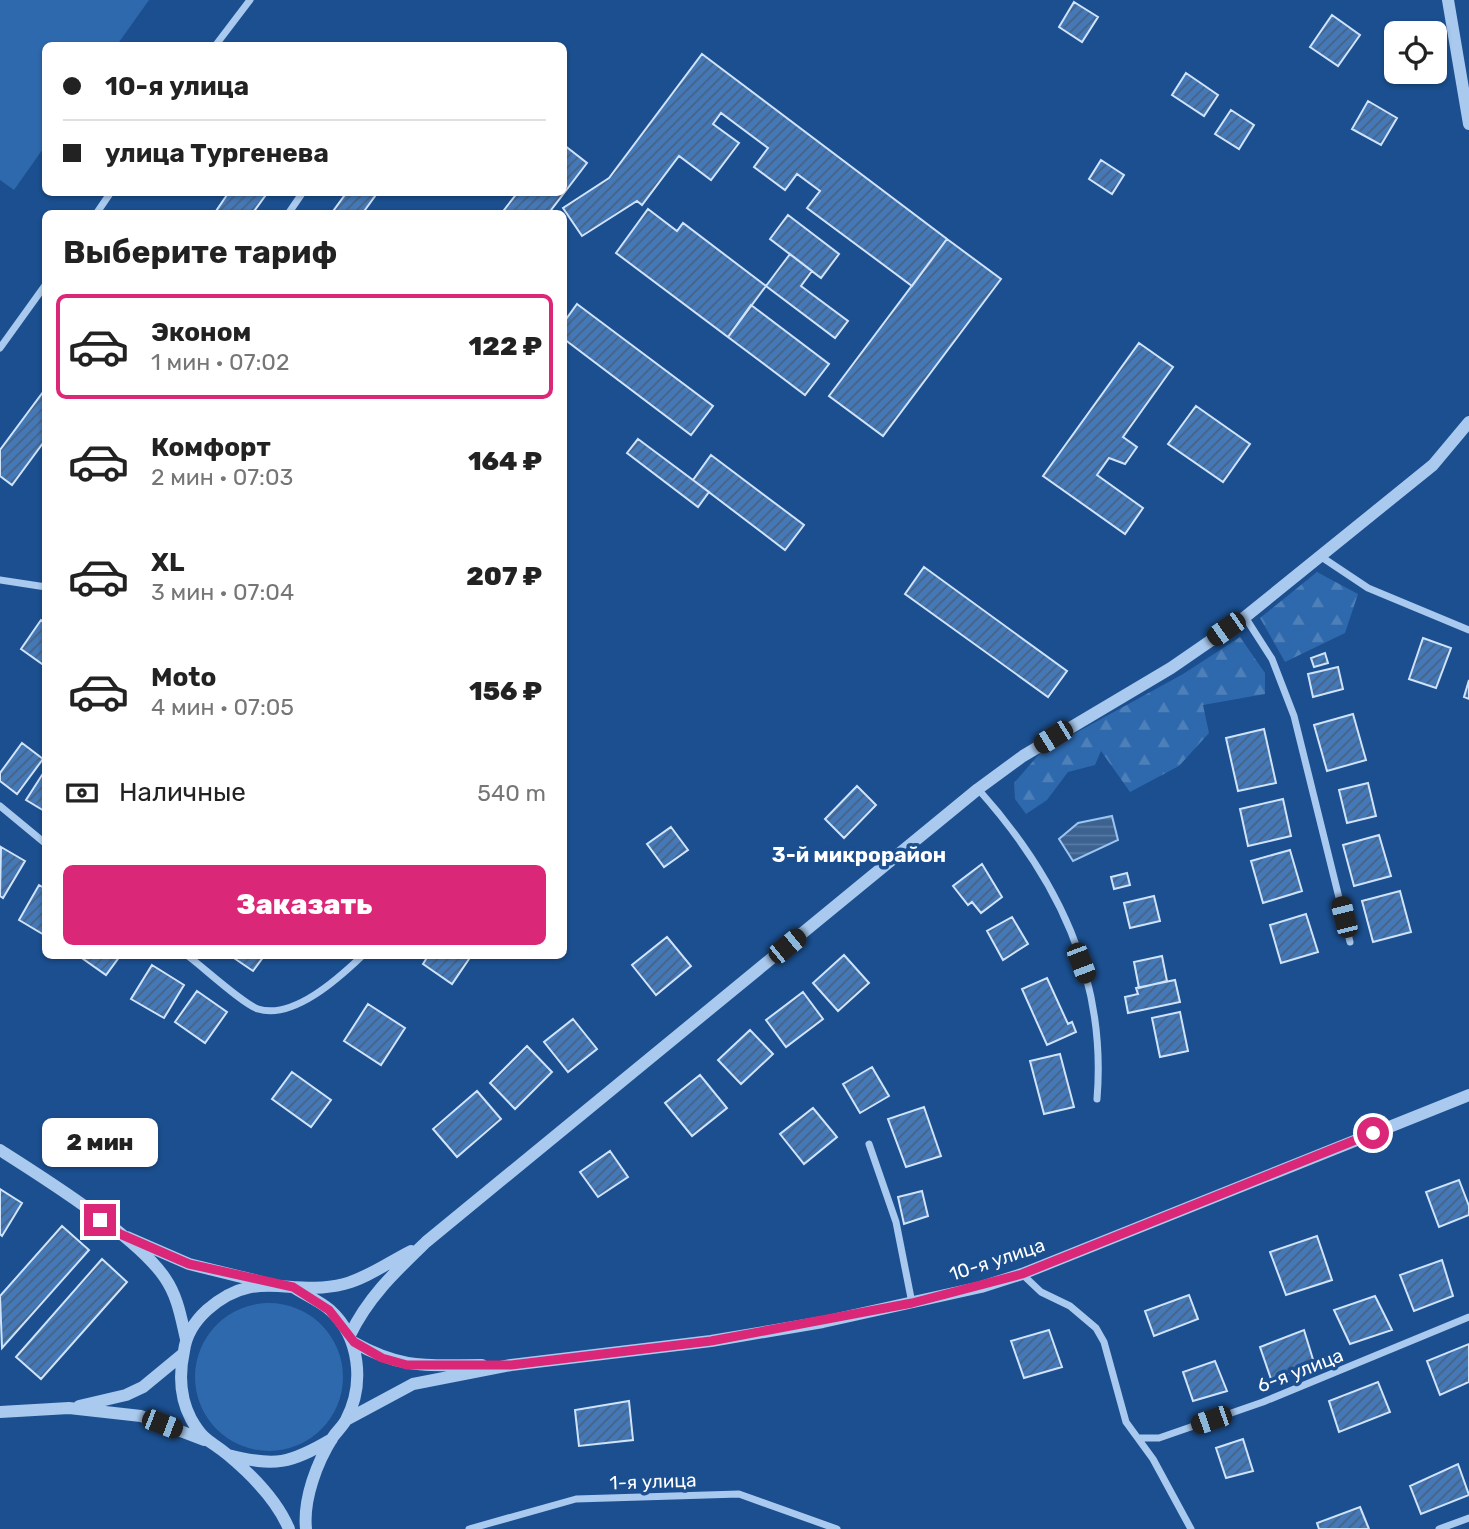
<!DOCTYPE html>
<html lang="ru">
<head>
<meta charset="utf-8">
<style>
  body { margin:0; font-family:Rubik,sans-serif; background:#f6f6f6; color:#222; height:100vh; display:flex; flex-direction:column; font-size:26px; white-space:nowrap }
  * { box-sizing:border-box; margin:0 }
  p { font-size:23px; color:#767676 }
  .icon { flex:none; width:38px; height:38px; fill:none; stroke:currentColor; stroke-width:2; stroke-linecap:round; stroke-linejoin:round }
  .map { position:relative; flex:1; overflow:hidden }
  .drawer { position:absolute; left:42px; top:210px; width:525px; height:749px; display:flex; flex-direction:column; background:#fff; border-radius:10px; box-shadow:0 2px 5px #0004 }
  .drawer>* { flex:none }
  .hud { position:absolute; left:42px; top:42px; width:525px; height:154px; border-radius:10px; box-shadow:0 2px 5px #0004; display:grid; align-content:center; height:154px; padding:0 21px; background:#fff }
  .controls { position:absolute; left:1384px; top:21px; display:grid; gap:14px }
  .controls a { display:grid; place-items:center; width:63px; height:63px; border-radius:10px; background:#fff; box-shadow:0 2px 5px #0004; font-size:35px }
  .end { position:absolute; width:32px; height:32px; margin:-16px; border:9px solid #db2777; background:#fff; box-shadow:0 0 0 4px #fff }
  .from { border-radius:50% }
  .bubble { position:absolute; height:49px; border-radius:10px; background:#fff; box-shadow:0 2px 5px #0004; font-size:23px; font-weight:800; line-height:49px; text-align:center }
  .car { position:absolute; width:21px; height:42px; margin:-21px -10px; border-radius:9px; box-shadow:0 0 5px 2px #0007; background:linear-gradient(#222 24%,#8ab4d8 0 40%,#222 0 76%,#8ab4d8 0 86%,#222 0) }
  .hud b { display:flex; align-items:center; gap:24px; height:66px; font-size:26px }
  .hud b+b { border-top:2px solid #e0e0e0 }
  .hud i { width:18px; height:18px; background:#222 }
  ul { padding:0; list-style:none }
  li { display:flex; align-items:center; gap:21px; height:105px; margin:0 14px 10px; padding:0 7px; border:4px solid transparent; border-radius:10px }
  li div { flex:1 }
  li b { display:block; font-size:26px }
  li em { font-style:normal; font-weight:800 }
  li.selected { border-color:#db2777 }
  li>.icon { width:63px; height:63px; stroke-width:1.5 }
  h2 { padding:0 21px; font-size:32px; line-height:84px }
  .pay { display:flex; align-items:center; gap:18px; height:77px; padding:0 21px; font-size:26px }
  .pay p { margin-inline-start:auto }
  .primary-button { display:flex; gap:14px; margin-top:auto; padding:14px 21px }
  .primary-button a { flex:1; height:80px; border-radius:10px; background:#db2777; color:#fff; font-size:28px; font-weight:800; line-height:80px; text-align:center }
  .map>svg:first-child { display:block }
  .grass { fill:#2e69ad }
  .forest { fill:url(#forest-firs) }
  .water { fill:url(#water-rules); stroke:#9cc4f0; stroke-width:2 }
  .building { fill:url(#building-hatch); stroke:#cfe3fa; stroke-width:2 }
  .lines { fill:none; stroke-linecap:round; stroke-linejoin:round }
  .minor { stroke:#a9c9ee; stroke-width:7 }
  .tertiary { stroke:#a9c9ee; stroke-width:12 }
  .route { stroke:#db2777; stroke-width:9 }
  .labels { text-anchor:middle; stroke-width:7; stroke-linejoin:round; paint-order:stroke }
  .street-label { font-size:19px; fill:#fff; stroke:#1b4f8f }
  .neighbourhood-label { font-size:21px; font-weight:bold; fill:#fff; stroke:#1b4f8f }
</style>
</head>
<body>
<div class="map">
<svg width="1469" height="1529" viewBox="0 0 1469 1529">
  <defs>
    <pattern id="forest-firs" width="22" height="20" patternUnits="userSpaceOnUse" patternTransform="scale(1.75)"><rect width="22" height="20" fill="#2e69ad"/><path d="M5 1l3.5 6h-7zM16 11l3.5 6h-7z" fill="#4d80b9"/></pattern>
    <pattern id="water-rules" width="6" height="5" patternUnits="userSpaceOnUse" patternTransform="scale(1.75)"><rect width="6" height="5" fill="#3c6290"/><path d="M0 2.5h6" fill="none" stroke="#597aa1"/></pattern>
    <pattern id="building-hatch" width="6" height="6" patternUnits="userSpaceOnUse" patternTransform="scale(1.75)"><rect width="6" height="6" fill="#4478b7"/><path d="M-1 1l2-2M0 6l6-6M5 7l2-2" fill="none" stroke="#486282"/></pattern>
  </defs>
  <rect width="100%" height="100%" fill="#1b4f8f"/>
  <!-- grass -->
  <path class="grass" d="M0 0H149L117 45 46 46 45 146 14 190 0 180Z
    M195 1377a74 74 0 1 1 148 0a74 74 0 1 1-148 0Z"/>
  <!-- forest -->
  <path class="forest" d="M1317 572 1358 594 1345 633 1285 662 1260 618Z
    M1240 637 1265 673V694L1203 705 1209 733 1179 766 1130 792 1101 751 1095 765 1068 772 1047 800 1026 814 1015 799 1014 783 1041 752 1183 674Z"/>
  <!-- water -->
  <path class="water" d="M1112 816 1118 840 1073 861 1059 839 1078 823Z"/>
  <!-- building -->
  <path class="building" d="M1074 2 1098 17 1082 42 1059 27Z
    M1332 15 1360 35 1338 66 1310 47Z
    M702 54 947 239 912 286 807 208 820 191 797 174 785 190 754 167 768 148 721 113 713 124 739 143 711 180 679 156 642 205 637 201 582 236 563 208 609 178Z
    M1186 73 1218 95 1204 116 1172 95Z
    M1368 101 1397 118 1381 145 1352 129Z
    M1231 110 1254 125 1239 149 1215 134Z
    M564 145 587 163 548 214H501L518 192H564Z
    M1101 160 1124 175 1112 194 1089 179Z
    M229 192H268L252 214H214Z
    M347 192H378L362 214H331Z
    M648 209 677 231 683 223 766 286 728 337 616 253Z
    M788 215 839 254 821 278 770 239Z
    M947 239 1001 279 883 436 829 396Z
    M790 254 812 271 801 286 848 321 835 338 766 286Z
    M577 304 713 406 691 435 564 339V322Z
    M751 305 829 364 805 395 728 337Z
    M1139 343 1173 367 1123 437 1137 447 1125 464 1109 458 1097 475 1143 508 1125 534 1043 476Z
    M46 388V439L12 485 0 476V450Z
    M1196 406 1250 444 1223 482 1168 444Z
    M638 439 709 492 698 507 627 453Z
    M711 455 804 525 785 550 693 480Z
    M924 567 1067 671 1048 697 905 594Z
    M41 620 46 623 45 666 21 649Z
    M1423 638 1451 648 1436 688 1409 679Z
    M1325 653 1328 663 1314 667 1311 658Z
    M1338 667 1343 689 1313 697 1308 674Z
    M1469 680V699L1464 697Z
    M1353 714 1366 760 1327 771 1314 725Z
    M1264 729 1276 783 1238 791 1226 738Z
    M22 743 43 759 17 794 0 781V773Z
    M44 772 46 773V812L26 800Z
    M1368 783 1376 816 1347 823 1339 790Z
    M857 786 876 805 844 838 825 819Z
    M1283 799 1291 836 1248 846 1240 809Z
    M671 827 688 850 664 867 647 844Z
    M1379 835 1391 876 1354 886 1343 845Z
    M1 847 25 861 3 898 0 896Z
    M1290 850 1302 891 1263 903 1251 861Z
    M982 864 1002 897 981 913 972 902 968 905 953 886Z
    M1127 873 1130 885 1114 889 1111 877Z
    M39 885 46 889V936L19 920Z
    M1400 891 1411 932 1373 942 1362 901Z
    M1154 896 1160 921 1130 928 1124 903Z
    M1306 914 1318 952 1281 963 1270 925Z
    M1012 917 1028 944 1003 960 987 931Z
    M667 937 691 966 656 995 632 965Z
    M844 955 869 983 838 1011 813 983Z
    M79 956H120L106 975Z
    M231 956H264L253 971Z
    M428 956H471L452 984 423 964Z
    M1162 956 1167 981 1139 988 1134 962Z
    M152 965 184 985 164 1018 131 999Z
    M1047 978 1068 1024 1072 1022 1076 1032 1047 1045 1022 989Z
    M1175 980 1180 1002 1128 1013 1125 997 1138 994 1136 988Z
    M197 991 227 1012 205 1043 175 1022Z
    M803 992 823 1019 786 1047 766 1020Z
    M368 1004 405 1028 381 1065 344 1041Z
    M1180 1012 1188 1051 1160 1057 1152 1018Z
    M573 1019 597 1049 568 1072 544 1042Z
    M750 1030 773 1054 741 1084 718 1060Z
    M527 1046 552 1072 515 1109 490 1083Z
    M1060 1054 1074 1107 1044 1114 1030 1061Z
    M872 1067 889 1096 860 1113 843 1084Z
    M292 1072 331 1100 311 1127 272 1099Z
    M700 1075 727 1108 692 1136 665 1103Z
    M477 1091 501 1119 457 1157 433 1129Z
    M924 1107 941 1156 906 1167 888 1119Z
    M813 1108 837 1137 804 1164 780 1134Z
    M610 1151 628 1177 598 1197 580 1172Z
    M1459 1180 1469 1206V1215L1439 1227 1426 1192Z
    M0 1189 22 1203 2 1236 0 1234Z
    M922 1191 928 1216 904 1224 898 1197Z
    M62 1226 89 1250 2 1348 0 1296Z
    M1317 1236 1332 1280 1286 1295 1270 1252Z
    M102 1259 127 1282 41 1379 16 1357Z
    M1442 1260 1453 1296 1414 1311 1400 1275Z
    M1189 1295 1198 1319 1154 1336 1145 1311Z
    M1375 1296 1392 1330 1350 1344 1334 1310Z
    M1049 1330 1062 1367 1024 1378 1011 1341Z
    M1304 1330 1315 1366 1271 1379 1260 1347Z
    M1469 1344V1382L1440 1395 1427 1361Z
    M1215 1361 1227 1391 1193 1401 1183 1372Z
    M1378 1382 1390 1412 1339 1432 1329 1401Z
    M629 1401 633 1440 579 1446 575 1410Z
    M1243 1439 1253 1471 1226 1478 1216 1448Z
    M1458 1464 1469 1495 1421 1514 1410 1486Z
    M1360 1507 1369 1529H1319L1317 1523Z"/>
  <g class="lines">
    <!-- minor -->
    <path class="minor" d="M215 46 250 0
      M96 214 111 192
      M288 214 303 192
      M0 348 46 284
      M1320 556 1368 588 1469 630
      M0 580 46 587
      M1245 617 1272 659 1294 716 1350 942
      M978 789C1057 877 1107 978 1097 1099
      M0 806 46 844
      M188 956C203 967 243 1004 258 1009 293 1020 339 978 362 956
      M869 1144 896 1222 912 1303
      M1022 1274 1041 1292 1070 1306 1096 1328 1104 1342 1126 1422 1153 1459 1191 1529
      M1138 1438H1159L1263 1402 1469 1317
      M469 1529 576 1499 739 1494 837 1529
      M1439 1529 1469 1518"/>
    <!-- tertiary -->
    <path class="tertiary" d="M1448 0 1469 124
      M0 1150C44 1178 138 1237 165 1278 178 1297 181 1318 186 1339
      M127 1237 189 1264 262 1282
      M293 1287C305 1295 320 1301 330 1310 360 1337 365 1384 346 1420 343 1426 337 1431 333 1437 317 1462 303 1499 306 1529
      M350 1335C368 1297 396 1271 426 1242L978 789 1023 756 1171 668 1245 617 1433 465 1469 422
      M353 1342C403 1370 427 1365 482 1365
      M79 1406 126 1395 143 1387 183 1354
      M0 1412 69 1408 141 1416 204 1440
      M346 1420 413 1384 511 1365 711 1341 823 1322 981 1287 1022 1274 1469 1095
      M228 1455C275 1467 290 1464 332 1439
      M289 1529C277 1500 252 1475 228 1455 210 1440 204 1442 191 1419 180 1398 179 1374 184 1351 186 1335 195 1321 207 1310 257 1266 289 1298 344 1284 367 1278 389 1262 411 1251"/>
  </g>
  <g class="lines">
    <!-- route -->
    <path class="route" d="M100 1220 120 1234 189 1264 293 1287 329 1310 354 1342 382 1358 407 1365H511L711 1341 912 1303 1022 1274 1373 1133"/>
  </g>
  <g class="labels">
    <!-- street labels -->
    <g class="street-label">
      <text transform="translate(997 1259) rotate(-18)" y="7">10-я улица</text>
      <text transform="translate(1300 1370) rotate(-21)" y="7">6-я улица</text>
      <text transform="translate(653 1481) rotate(-2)" y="7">1-я улица</text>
    </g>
    <!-- neighbourhood labels -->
    <g class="neighbourhood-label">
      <text x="859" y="862">3-й микрорайон</text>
    </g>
  </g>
</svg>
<div class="controls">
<a><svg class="icon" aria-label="locate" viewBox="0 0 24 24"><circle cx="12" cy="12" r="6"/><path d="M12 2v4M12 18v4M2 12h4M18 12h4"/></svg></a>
</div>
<i class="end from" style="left:1373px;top:1133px"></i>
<i class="end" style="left:100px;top:1220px"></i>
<div class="bubble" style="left:42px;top:1118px;width:116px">2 мин</div>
<i class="car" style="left:1226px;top:629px;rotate:235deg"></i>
<i class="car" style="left:1053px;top:737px;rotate:238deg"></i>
<i class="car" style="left:1344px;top:917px;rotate:346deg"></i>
<i class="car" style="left:787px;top:946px;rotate:51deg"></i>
<i class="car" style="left:1081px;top:963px;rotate:159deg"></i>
<i class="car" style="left:1211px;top:1420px;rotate:251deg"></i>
<i class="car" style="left:162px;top:1424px;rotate:111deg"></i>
<div class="hud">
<b><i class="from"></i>10-я улица</b>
<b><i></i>улица Тургенева</b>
</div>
<section class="drawer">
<h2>Выберите тариф</h2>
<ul>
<li class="selected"><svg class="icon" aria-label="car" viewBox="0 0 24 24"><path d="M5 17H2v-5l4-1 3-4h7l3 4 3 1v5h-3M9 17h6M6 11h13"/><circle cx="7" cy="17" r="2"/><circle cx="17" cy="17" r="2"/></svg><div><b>Эконом</b><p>1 мин · 07:02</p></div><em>122 ₽</em></li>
<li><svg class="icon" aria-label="car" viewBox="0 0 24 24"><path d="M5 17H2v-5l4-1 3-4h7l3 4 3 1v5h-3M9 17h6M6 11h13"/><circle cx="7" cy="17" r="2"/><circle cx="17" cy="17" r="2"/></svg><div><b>Комфорт</b><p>2 мин · 07:03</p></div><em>164 ₽</em></li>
<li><svg class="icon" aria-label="car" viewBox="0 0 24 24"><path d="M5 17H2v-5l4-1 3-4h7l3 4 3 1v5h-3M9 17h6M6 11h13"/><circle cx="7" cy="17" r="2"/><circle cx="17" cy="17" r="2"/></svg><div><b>XL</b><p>3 мин · 07:04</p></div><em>207 ₽</em></li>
<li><svg class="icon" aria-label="car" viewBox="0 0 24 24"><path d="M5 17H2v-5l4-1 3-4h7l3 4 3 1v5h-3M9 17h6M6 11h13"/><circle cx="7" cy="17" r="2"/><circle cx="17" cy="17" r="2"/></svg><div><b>Moto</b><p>4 мин · 07:05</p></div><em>156 ₽</em></li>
</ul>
<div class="pay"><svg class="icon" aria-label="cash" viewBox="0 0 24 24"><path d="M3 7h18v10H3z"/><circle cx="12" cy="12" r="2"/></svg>Наличные<p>540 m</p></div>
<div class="primary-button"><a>Заказать</a></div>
</section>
</div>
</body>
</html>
